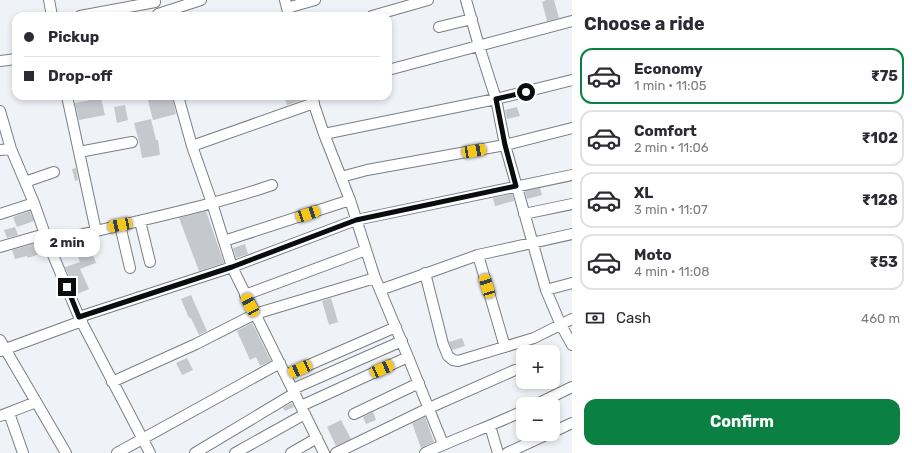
<!DOCTYPE html>
<html lang="en">
<head>
<meta charset="utf-8">
<style>
  body { margin:0; font-family:Rubik,sans-serif; background:#f7f7f7; color:#2b2b33; height:100vh; display:flex; flex-direction:column; font-size:15px; white-space:nowrap }
  * { box-sizing:border-box; margin:0 }
  p { font-size:13px; color:#7c7c81 }
  .icon { flex:none; width:22px; height:22px; fill:none; stroke:currentColor; stroke-width:2; stroke-linecap:round; stroke-linejoin:round }
  .map { position:relative; flex:1; overflow:hidden }
  .drawer { display:flex; flex-direction:column; background:#fff; width:340px }
  .drawer>* { flex:none }
  .hud { position:absolute; left:12px; top:12px; width:380px; height:88px; border-radius:12px; box-shadow:0 2px 6px #0003; display:grid; align-content:center; height:88px; padding:0 12px; background:#fff }
  .buttons { position:absolute; left:516px; top:345px; display:grid; gap:8px }
  .buttons a { display:grid; place-items:center; width:44px; height:44px; border-radius:8px; background:#fff; box-shadow:0 2px 6px #0003; font-size:20px }
  .end { position:absolute; width:18px; height:18px; margin:-9px; border:5px solid #0b0c0e; background:#fff; box-shadow:0 0 0 2px #fff }
  .from { border-radius:50% }
  .bubble { position:absolute; height:28px; border-radius:12px; background:#fff; box-shadow:0 2px 6px #0003; font-size:13px; font-weight:700; line-height:28px; text-align:center }
  .car { position:absolute; width:12px; height:24px; margin:-12px -6px; border-radius:5px; box-shadow:0 0 3px 1px #0007; background:linear-gradient(#f5c518 24%,#345 0 40%,#f5c518 0 76%,#345 0 86%,#f5c518 0) }
  .hud b { display:flex; align-items:center; gap:14px; height:38px; font-size:15px }
  .hud b+b { border-top:1px solid #e1e1e2 }
  .hud i { width:10px; height:10px; background:#2b2b33 }
  ul { padding:0; list-style:none }
  li { display:flex; align-items:center; gap:12px; height:56px; margin:0 8px 6px; padding:0 4px; border:2px solid #e1e1e2; border-radius:12px }
  li div { flex:1 }
  li b { display:block; font-size:15px }
  li em { font-style:normal; font-weight:700 }
  li.current { border-color:#0b8043 }
  li>.icon { width:36px; height:36px; stroke-width:1.5 }
  h2 { padding:0 12px; font-size:18px; line-height:48px }
  .pay { display:flex; align-items:center; gap:10px; height:44px; padding:0 12px; font-size:15px }
  .pay p { margin-inline-start:auto }
  .primary-button { display:flex; gap:8px; margin-top:auto; padding:8px 12px }
  .primary-button a { flex:1; height:46px; border-radius:12px; background:#0b8043; color:#fff; font-size:16px; font-weight:700; line-height:46px; text-align:center }
  main { display:flex; flex:1; min-height:0 }
  .map>svg:first-child { display:block }
  .building { fill:#c5c8cd }
  .lines { fill:none; stroke-linecap:round; stroke-linejoin:round }
  .street-casing { stroke:#7b7e82; stroke-width:12 }
  .street { stroke:#fff; stroke-width:10 }
  .route { stroke:#0b0c0e; stroke-width:5 }
</style>
</head>
<body>
<main>
<div class="map">
<svg width="572" height="453" viewBox="0 0 572 453">
  <rect width="100%" height="100%" fill="#eff2f7"/>
  <!-- building -->
  <path class="building" d="M546 0H554L559 18 547 21 542 2Z
    M152 96H172L176 114 153 120 147 97Z
    M284 96H305V99L287 105Z
    M101 98 105 115 79 120 75 103Z
    M125 105 128 120 117 123 114 107Z
    M517 107 520 116 507 119 505 110Z
    M151 119 156 140H158L160 155 142 158 139 141 134 123Z
    M76 168 78 180 75 181 72 169Z
    M540 188 542 195 527 199 525 191Z
    M512 194 514 201 495 206 493 198Z
    M30 211 34 221 17 227 13 217Z
    M206 211 224 263 199 271 179 218Z
    M15 227 18 235 7 238 4 230Z
    M41 242 45 252 28 258 27 256 15 259 12 250Z
    M73 243 75 248 60 254 57 247Z
    M89 244 96 263 80 269 89 289 77 294 65 267 80 262 75 249Z
    M245 244 248 254 236 258 233 248Z
    M191 295 207 331 199 335 191 318H189L181 299Z
    M331 298 338 322 329 325 322 301Z
    M252 323 271 361 260 366 256 357 250 360 237 331Z
    M462 338 465 346 452 350 449 342Z
    M187 358 193 370 182 375 176 363Z
    M292 403 294 407 285 411 283 408Z
    M373 412 376 420 366 424 363 417Z
    M425 417 434 442 421 448 412 423Z
    M341 420 351 439 336 446 327 427Z"/>
  <g class="lines">
    <!-- street casing -->
    <g class="street-casing">
      <path id="street" d="M49 0 52 16
        M285 0 289 16
        M466 0 479 46 496 99 505 145 546 290 560 323 572 345
        M287 8 315 0
        M158 14 201 0
        M80 16 155 2
        M372 16 428 0
        M439 27 472 19
        M0 61 16 59
        M388 70 572 21
        M67 96 96 231
        M178 96 192 146 212 203 232 267 324 453
        M311 96 324 134 350 200 375 278 408 357 443 444
        M0 111 11 149 34 203 48 243 79 317 150 453
        M324 134 496 99 572 80
        M192 146 314 103
        M0 150 11 149
        M79 152 132 142
        M341 177 367 170 505 145 572 128
        M25 182 54 172
        M0 214 34 203
        M524 214 572 204
        M140 221 150 262
        M120 225 130 268
        M224 241 350 200
        M48 243C123 223 199 210 272 185
        M0 247 45 234
        M478 255 505 347
        M425 273 443 344 448 356 453 360 458 361 534 338 572 319
        M380 290 478 255 572 234
        M546 290 572 283
        M245 295 366 250
        M79 317 232 267 356 220 572 175
        M0 340 66 453
        M0 351 82 321
        M286 375 396 327
        M112 382 196 344 255 314 375 278
        M293 389 402 341
        M537 404 572 387
        M301 406 408 357
        M9 413 23 453
        M354 414 419 383
        M0 416 36 402
        M490 426 498 453
        M553 432 572 423
        M117 453 280 363
        M195 453 295 393
        M235 453 305 414
        M291 453 317 438
        M336 453 429 408 515 370
        M425 453C457 438 491 426 523 411
        M507 453 548 434"/>
    </g>
    <!-- street -->
    <use href="#street" class="street"/>
  </g>
  <g class="lines">
    <!-- route -->
    <path class="route" d="M67 287 79 317 232 267 356 220 516 186 505 145 496 99 526 92"/>
  </g>
</svg>
<div class="buttons">
<a>+</a>
<a>−</a>
</div>
<i class="end from" style="left:526px;top:92px"></i>
<i class="end" style="left:67px;top:287px"></i>
<div class="bubble" style="left:34px;top:229px;width:66px">2 min</div>
<i class="car" style="left:474px;top:151px;rotate:80deg"></i>
<i class="car" style="left:308px;top:214px;rotate:72deg"></i>
<i class="car" style="left:120px;top:225px;rotate:258deg"></i>
<i class="car" style="left:487px;top:286px;rotate:343deg"></i>
<i class="car" style="left:250px;top:305px;rotate:332deg"></i>
<i class="car" style="left:300px;top:369px;rotate:246deg"></i>
<i class="car" style="left:382px;top:369px;rotate:66deg"></i>
<div class="hud">
<b><i class="from"></i>Pickup</b>
<b><i></i>Drop-off</b>
</div>
</div>
<section class="drawer">
<h2>Choose a ride</h2>
<ul>
<li class="current"><svg class="icon" aria-label="car" viewBox="0 0 24 24"><path d="M5 17H2v-5l4-1 3-4h7l3 4 3 1v5h-3M9 17h6M6 11h13"/><circle cx="7" cy="17" r="2"/><circle cx="17" cy="17" r="2"/></svg><div><b>Economy</b><p>1 min · 11:05</p></div><em>₹75</em></li>
<li><svg class="icon" aria-label="car" viewBox="0 0 24 24"><path d="M5 17H2v-5l4-1 3-4h7l3 4 3 1v5h-3M9 17h6M6 11h13"/><circle cx="7" cy="17" r="2"/><circle cx="17" cy="17" r="2"/></svg><div><b>Comfort</b><p>2 min · 11:06</p></div><em>₹102</em></li>
<li><svg class="icon" aria-label="car" viewBox="0 0 24 24"><path d="M5 17H2v-5l4-1 3-4h7l3 4 3 1v5h-3M9 17h6M6 11h13"/><circle cx="7" cy="17" r="2"/><circle cx="17" cy="17" r="2"/></svg><div><b>XL</b><p>3 min · 11:07</p></div><em>₹128</em></li>
<li><svg class="icon" aria-label="car" viewBox="0 0 24 24"><path d="M5 17H2v-5l4-1 3-4h7l3 4 3 1v5h-3M9 17h6M6 11h13"/><circle cx="7" cy="17" r="2"/><circle cx="17" cy="17" r="2"/></svg><div><b>Moto</b><p>4 min · 11:08</p></div><em>₹53</em></li>
</ul>
<div class="pay"><svg class="icon" aria-label="cash" viewBox="0 0 24 24"><path d="M3 7h18v10H3z"/><circle cx="12" cy="12" r="2"/></svg>Cash<p>460 m</p></div>
<div class="primary-button"><a>Confirm</a></div>
</section>
</main>
</body>
</html>
